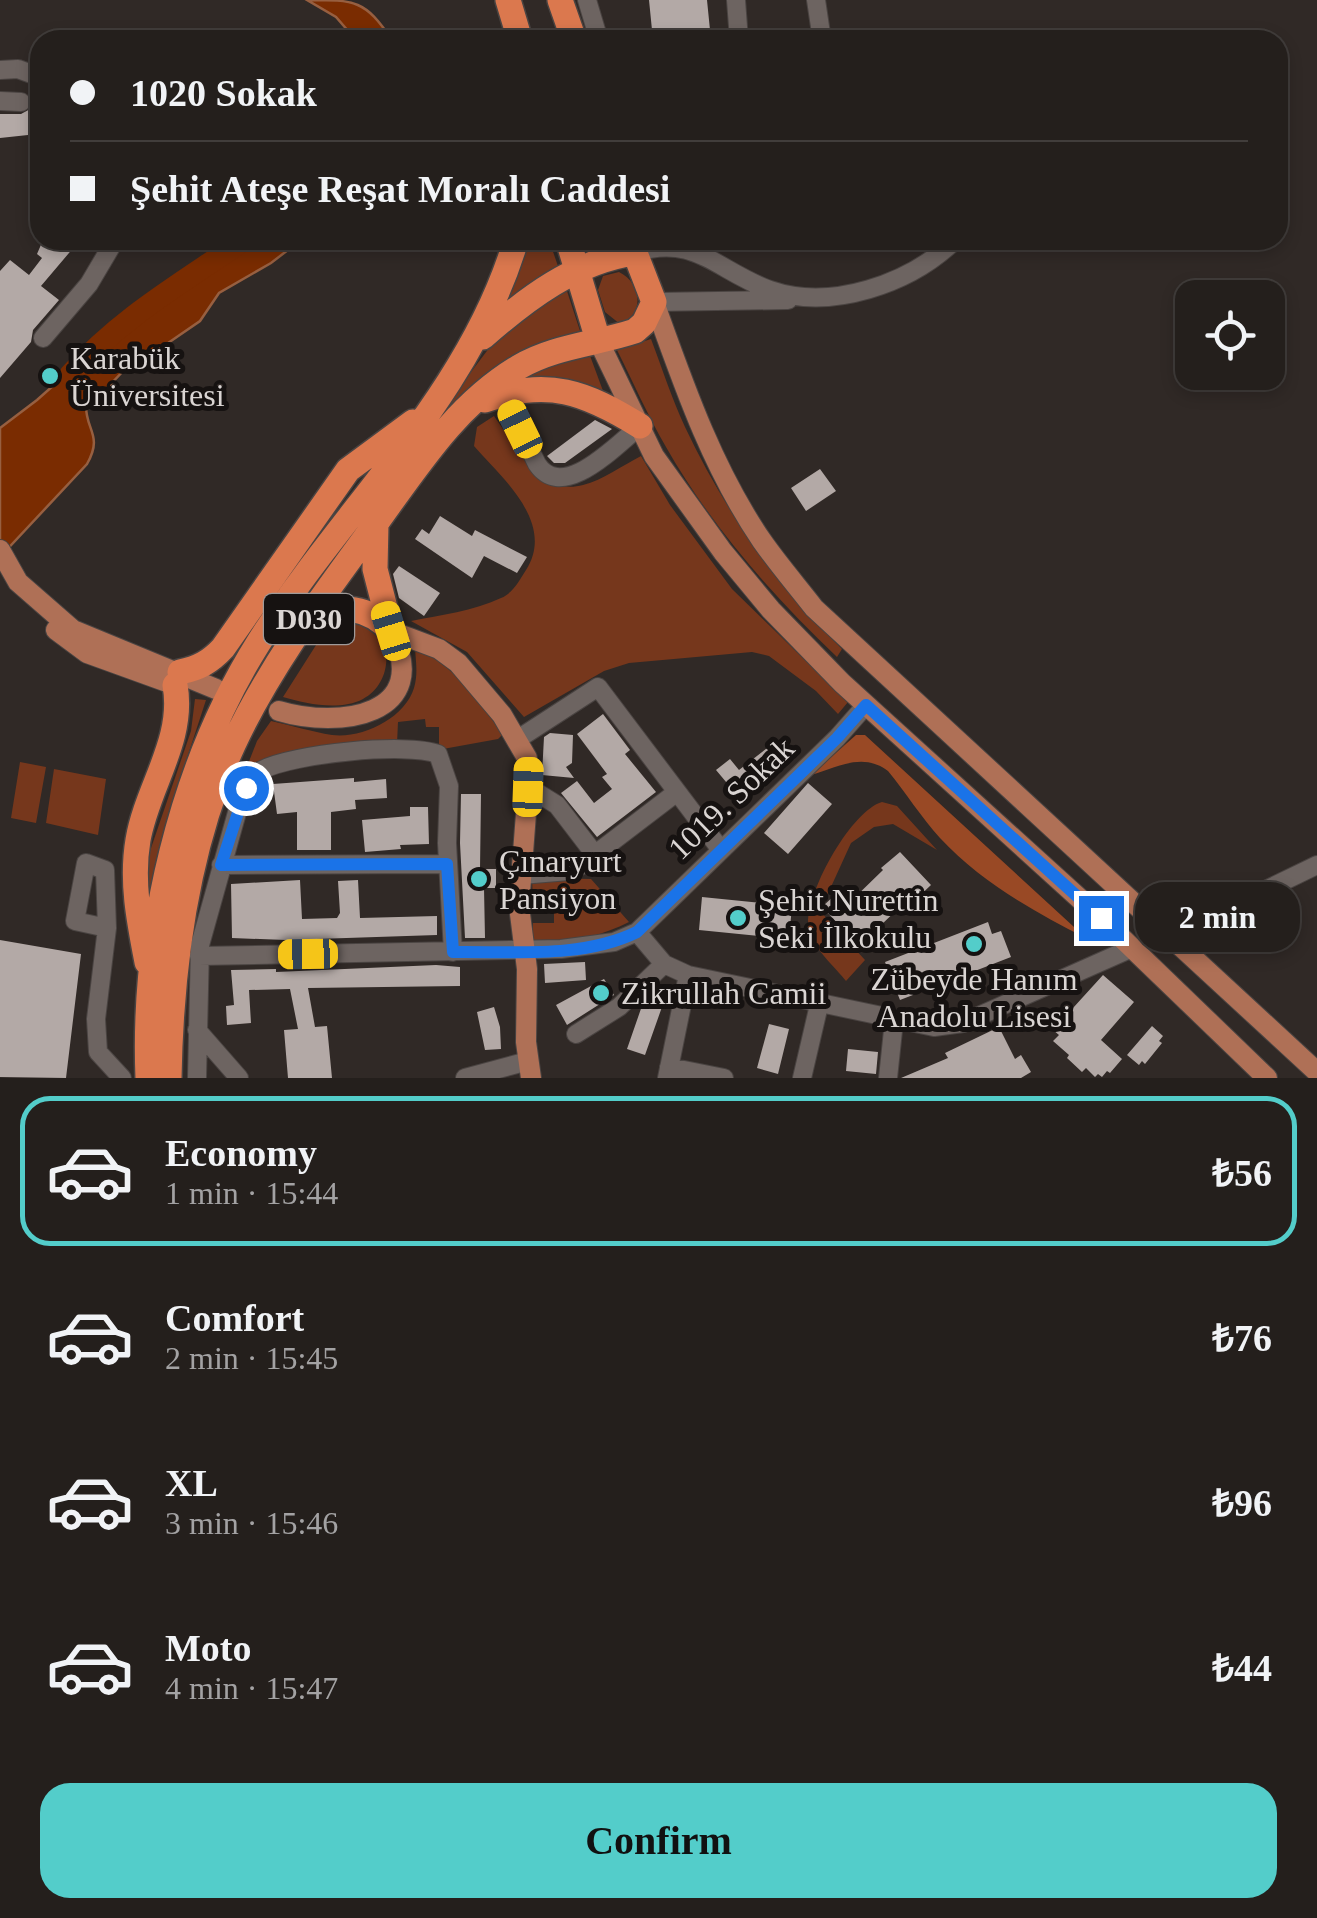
<!DOCTYPE html>
<html lang="en">
<head>
<meta charset="utf-8">
<style>
  body { margin:0; font-family:Georgia,serif; background:#2c2725; color:#f1f3f6; height:100vh; display:flex; flex-direction:column; font-size:38px; white-space:nowrap }
  * { box-sizing:border-box; margin:0 }
  p { font-size:32px; color:#a3a2a3 }
  .icon { flex:none; width:55px; height:55px; fill:none; stroke:currentColor; stroke-width:2; stroke-linecap:round; stroke-linejoin:round }
  .map { position:relative; height:1078px; overflow:hidden }
  .side { display:flex; flex-direction:column; background:#241f1c; flex:1 }
  .side>* { flex:none }
  .banner { position:absolute; left:30px; top:30px; width:1258px; height:220px; border-radius:30px; box-shadow:0 5px 15px #0003,0 0 0 2px #413d3b; display:grid; align-content:center; height:220px; padding:0 40px; background:#241f1c }
  .tools { position:absolute; left:1175px; top:280px; display:grid; gap:20px }
  .tools a { display:grid; place-items:center; width:110px; height:110px; border-radius:20px; background:#241f1c; box-shadow:0 5px 15px #0003,0 0 0 2px #413d3b; font-size:50px }
  .end { position:absolute; width:45px; height:45px; margin:-22px; border:12px solid #1a73e8; background:#fff; box-shadow:0 0 0 5px #fff }
  .from { border-radius:50% }
  .bubble { position:absolute; height:70px; border-radius:30px; background:#241f1c; box-shadow:0 5px 15px #0003,0 0 0 2px #413d3b; font-size:32px; font-weight:800; line-height:70px; text-align:center }
  .car { position:absolute; width:30px; height:60px; margin:-30px -15px; border-radius:12px; box-shadow:0 0 8px 2px #0007; background:linear-gradient(#f5c518 24%,#345 0 40%,#f5c518 0 76%,#345 0 86%,#f5c518 0) }
  .banner b { display:flex; align-items:center; gap:35px; height:95px; font-size:38px }
  .banner b+b { border-top:2px solid #413d3b }
  .banner i { width:25px; height:25px; background:#f1f3f6 }
  ul { padding:18px 0 0; list-style:none }
  li { display:flex; align-items:center; gap:30px; height:150px; margin:0 20px 15px; padding:0 20px; border:5px solid transparent; border-radius:30px }
  li div { flex:1 }
  li b { display:block; font-size:38px }
  li em { font-style:normal; font-weight:800 }
  li.on { border-color:#53cdca }
  li>.icon { width:90px; height:90px; stroke-width:1.5 }
  .primary-button { display:flex; gap:20px; margin-top:auto; padding:20px 40px }
  .primary-button a { flex:1; height:115px; border-radius:30px; background:#53cdca; color:#111; font-size:40px; font-weight:800; line-height:115px; text-align:center }
  .map>svg:first-child { display:block }
  .green { fill:#76371c }
  .forest { fill:#994925 }
  .water { fill:#7a2c01; stroke:#975f40; stroke-width:2.5 }
  .lines { fill:none; stroke-linecap:round; stroke-linejoin:round }
  .river { stroke:#7a2c01; stroke-width:22 }
  .building { fill:#b3a9a6 }
  .minor-casing { stroke:#4a4442; stroke-width:20 }
  .major-casing { stroke:#4a4442; stroke-width:22 }
  .highway-casing { stroke:#4a4442; stroke-width:28 }
  .minor { stroke:#6d6461; stroke-width:18 }
  .major { stroke:#af7056; stroke-width:20 }
  .highway { stroke:#db784e; stroke-width:25 }
  .route { stroke:#1a73e8; stroke-width:12 }
  .poi-dot { fill:#53cdca; stroke:#161211; stroke-width:4 }
  .labels { text-anchor:middle; stroke-width:10; stroke-linejoin:round; paint-order:stroke }
  .shield { fill:#161211; stroke:#9f9a99; stroke-width:2.5 }
  .shield-label { font-size:30px; font-weight:bold; fill:#dad5d3 }
  .poi-label { font-size:32px; fill:#dad5d3; stroke:#161211; text-anchor:start }
  .street-label { font-size:32px; fill:#dad5d3; stroke:#161211 }
</style>
</head>
<body>
<div class="map">
<svg width="1317" height="1078" viewBox="0 0 1317 1078">
  <rect width="100%" height="100%" fill="#302926"/>
  <!-- green -->
  <path class="green" d="M527 240H549L560 272 509 301 506 296 518 275Z
    M619 272C642 283 645 315 620 324L605 312 598 290 603 276Z
    M566 288 581 334 418 442 499 335Z
    M651 339C662 368 672 399 685 427 724 510 777 585 842 649L837 657C772 595 711 526 666 447 648 416 633 382 617 350Z
    M589 353 606 399 528 382 525 376 548 365Z
    M494 416C515 445 539 497 583 485 603 480 623 465 641 456L670 505 732 589 848 702 838 714 816 691 769 656 752 652 629 663 604 671 524 717 467 652 411 621C441 615 473 611 501 598 513 593 519 581 526 570 556 523 502 478 474 446L477 427Z
    M344 618C352 621 361 622 368 626 396 643 390 685 363 699 340 711 306 704 283 697L332 620Z
    M415 649C454 663 478 702 503 734L498 739 443 749 439 746V727H426L425 719 398 722 397 744 274 757 248 764 257 741 271 721C291 725 312 732 332 735 362 739 405 718 414 688 418 675 416 662 415 649Z
    M195 699 206 700 169 813 148 910 146 871 150 851 191 731Z
    M20 762 46 767 36 823 11 818Z
    M54 769 106 779 98 835 46 823Z
    M882 802 897 806 937 850 893 824 874 827 851 843 820 911 865 960 846 981C835 967 814 949 809 931 801 900 850 811 882 802Z
    M532 878 591 879 629 922C599 937 566 945 533 941V923H554V905L533 904Z"/>
  <!-- forest -->
  <path class="forest" d="M856 735H865L1086 938C1033 911 981 882 940 838 921 817 906 793 888 771 863 752 838 767 811 775Z"/>
  <!-- water -->
  <path class="water" d="M307 0C356 0 365 0 392 40H356L336 17Z
    M241 240H301L271 263 219 293 200 321 155 352 128 366 106 389 86 402C84 430 104 434 87 464L0 557V428L37 400 123 324 201 265Z"/>
  <g class="lines">
    <!-- river -->
    <path class="river" d="M70 375C120 318 182 283 244 240"/>
  </g>
  <!-- building -->
  <path class="building" d="M649 0H707L711 40H653Z
    M40 107V152L28 135 0 138V114H21L32 108Z
    M43 240H80L41 286 59 300 33 330 31 342 0 378V271L10 260 29 275 42 258 37 254Z
    M595 420 612 429 565 463H554L547 456Z
    M820 469 836 491 806 511 791 488Z
    M440 516 472 536 475 530 527 557 517 573 484 556 472 578 415 539 422 529 429 534Z
    M399 566 440 593 424 616 399 598 393 574Z
    M603 714 630 750 625 754 656 792 597 837 561 793 577 781 594 803 612 789 602 777 607 774 577 734Z
    M550 733 573 735 572 763 566 767 574 778 542 775 544 737Z
    M771 745 783 762 737 795 716 770 730 759 739 770Z
    M354 778V782L386 779 387 798 355 800 356 809 331 812V850H297V812L277 814 273 784Z
    M808 783 832 804 788 854 764 833Z
    M461 794H481L480 869H496V888H484L485 938H465L460 843Z
    M410 807H428L429 844 400 845 401 849 365 852 362 820 410 816Z
    M900 852 931 885 912 903 908 899 878 928 883 934 862 949 822 907 836 894 847 905 883 870 881 868Z
    M300 880 302 919 337 918 340 913 338 881 358 880 360 918 437 916V935L286 940 232 938 231 884Z
    M702 897 792 906 789 939 699 930Z
    M988 922 992 934 1001 931 1011 957 900 1000 885 962Z
    M0 940 81 954 66 1078 0 1077Z
    M585 962 586 980 545 983 544 964Z
    M436 965 460 967V986L308 988 315 1027 327 1026 332 1078H288L284 1030 298 1029 290 989 249 990 251 1023 227 1025 226 1006 234 1005 231 970 276 969V972Z
    M1103 975 1134 1002 1101 1040 1122 1059 1110 1073 1107 1071 1102 1077 1098 1074 1095 1077 1086 1068 1082 1072 1067 1058 1069 1055 1053 1041 1059 1035 1053 1030Z
    M604 979 614 995 567 1025 556 1005Z
    M658 987 668 990 645 1055 627 1049 644 1000Z
    M494 1007 500 1027 501 1049 485 1050 477 1012Z
    M769 1024 789 1029 778 1074 757 1068Z
    M1152 1026 1163 1036 1159 1041 1162 1043 1145 1064 1142 1061 1139 1065 1127 1055Z
    M999 1027 1015 1059 1021 1055 1031 1072 1021 1078H901L948 1058 945 1053Z
    M848 1049 878 1052 876 1074 846 1071Z"/>
  <g class="lines">
    <!-- minor casing -->
    <g class="minor-casing">
      <path id="minor" d="M587 0 599 40
        M736 0 739 40
        M816 0 822 40
        M0 70 18 69 40 77
        M0 101 21 102
        M634 253C695 233 717 271 770 290 831 311 910 284 955 240
        M654 302 788 300
        M43 338 89 284 115 240
        M503 394 537 464C563 503 616 445 640 426
        M518 739 598 687 721 850
        M528 787 557 805 596 856
        M221 865 447 864
        M521 875 569 871 580 866 677 792
        M107 928 75 921 86 863 105 870 107 928 96 1019 98 1052 122 1078
        M637 932 664 964 688 975 934 1027 963 1023 1132 948
        M1169 937 1317 865
        M199 956 561 949 614 942 637 932 837 738 866 705
        M197 1030 239 1078
        M576 1034 619 1007 664 964
        M669 1067 724 1078
        M197 1078 200 945 238 809C244 794 248 779 262 770 292 754 406 742 438 754L449 786 447 843 453 952
        M465 1078 528 1061
        M667 1078 688 975
        M802 1078 819 1005
        M888 1078 894 1021"/>
    </g>
    <!-- major casing -->
    <g class="major-casing">
      <path id="major" d="M654 302C683 383 712 468 762 541 778 564 797 586 814 608L1317 1072
        M598 340 654 456 723 552 771 610 842 683 1101 918 1267 1078
        M0 550 18 582 73 630 216 689
        M56 630 87 653 170 683
        M391 631 439 649 458 663 502 715 527 758 528 787 519 906 527 969 526 1042 531 1078
        M279 711C339 729 434 716 391 631"/>
    </g>
    <!-- highway casing -->
    <g class="highway-casing">
      <path id="highway" d="M508 0 520 40
        M560 0 574 40
        M568 240 598 340
        M483 337C526 299 576 261 634 253
        M485 400C548 378 585 392 640 426
        M376 524 375 569 391 631
        M311 615C343 605 368 606 391 631
        M180 672C199 668 210 662 223 648L348 470 413 422
        M147 962C139 921 131 881 138 840 147 787 185 740 175 685
        M148 1078C142 931 181 766 259 642 344 507 470 396 516 240
        M169 1078C171 967 187 846 233 745 270 665 325 593 377 522 419 464 457 404 519 367 555 346 596 344 635 331L644 323 654 302 630 240"/>
    </g>
    <!-- minor -->
    <use href="#minor" class="minor"/>
    <!-- major -->
    <use href="#major" class="major"/>
    <!-- highway -->
    <use href="#highway" class="highway"/>
  </g>
  <g class="lines">
    <!-- route -->
    <path class="route" d="M246 788 221 865 447 864 453 952C512 951 582 959 637 932L837 738 866 705 1101 918"/>
  </g>
  <!-- markers -->
  <g class="poi-dot">
    <circle cx="50" cy="376" r="10"/>
    <circle cx="479" cy="879" r="10"/>
    <circle cx="738" cy="918" r="10"/>
    <circle cx="974" cy="944" r="10"/>
    <circle cx="601" cy="993" r="10"/>
  </g>
  <g class="labels">
    <!-- shield labels -->
    <rect class="shield" x="264" y="594" width="90" height="50" rx="8"/>
    <g class="shield-label">
      <text x="309" y="629">D030</text>
    </g>
    <!-- poi labels -->
    <g class="poi-label">
      <text x="70" y="369">Karabük<tspan x="70" dy="37">Üniversitesi</tspan></text>
      <text x="499" y="872">Çınaryurt<tspan x="499" dy="37">Pansiyon</tspan></text>
      <text x="758" y="911">Şehit Nurettin<tspan x="758" dy="37">Seki İlkokulu</tspan></text>
      <text x="974" y="990" text-anchor="middle">Zübeyde Hanım<tspan x="974" dy="37">Anadolu Lisesi</tspan></text>
      <text x="621" y="1004">Zikrullah Camii</text>
    </g>
    <!-- street labels -->
    <g class="street-label">
      <text transform="translate(731 798) rotate(-44)" y="11">1019. Sokak</text>
    </g>
  </g>
</svg>
<div class="tools">
<a><svg class="icon" aria-label="locate" viewBox="0 0 24 24"><circle cx="12" cy="12" r="6"/><path d="M12 2v4M12 18v4M2 12h4M18 12h4"/></svg></a>
</div>
<i class="end from" style="left:246px;top:788px"></i>
<i class="end" style="left:1101px;top:918px"></i>
<div class="bubble" style="left:1135px;top:882px;width:165px">2 min</div>
<i class="car" style="left:520px;top:429px;rotate:334deg"></i>
<i class="car" style="left:391px;top:631px;rotate:343deg"></i>
<i class="car" style="left:528px;top:787px;rotate:2deg"></i>
<i class="car" style="left:308px;top:954px;rotate:269deg"></i>
<div class="banner">
<b><i class="from"></i>1020 Sokak</b>
<b><i></i>Şehit Ateşe Reşat Moralı Caddesi</b>
</div>
</div>
<section class="side">
<ul>
<li class="on"><svg class="icon" aria-label="car" viewBox="0 0 24 24"><path d="M5 17H2v-5l4-1 3-4h7l3 4 3 1v5h-3M9 17h6M6 11h13"/><circle cx="7" cy="17" r="2"/><circle cx="17" cy="17" r="2"/></svg><div><b>Economy</b><p>1 min · 15:44</p></div><em>₺56</em></li>
<li><svg class="icon" aria-label="car" viewBox="0 0 24 24"><path d="M5 17H2v-5l4-1 3-4h7l3 4 3 1v5h-3M9 17h6M6 11h13"/><circle cx="7" cy="17" r="2"/><circle cx="17" cy="17" r="2"/></svg><div><b>Comfort</b><p>2 min · 15:45</p></div><em>₺76</em></li>
<li><svg class="icon" aria-label="car" viewBox="0 0 24 24"><path d="M5 17H2v-5l4-1 3-4h7l3 4 3 1v5h-3M9 17h6M6 11h13"/><circle cx="7" cy="17" r="2"/><circle cx="17" cy="17" r="2"/></svg><div><b>XL</b><p>3 min · 15:46</p></div><em>₺96</em></li>
<li><svg class="icon" aria-label="car" viewBox="0 0 24 24"><path d="M5 17H2v-5l4-1 3-4h7l3 4 3 1v5h-3M9 17h6M6 11h13"/><circle cx="7" cy="17" r="2"/><circle cx="17" cy="17" r="2"/></svg><div><b>Moto</b><p>4 min · 15:47</p></div><em>₺44</em></li>
</ul>
<div class="primary-button"><a>Confirm</a></div>
</section>
</body>
</html>
